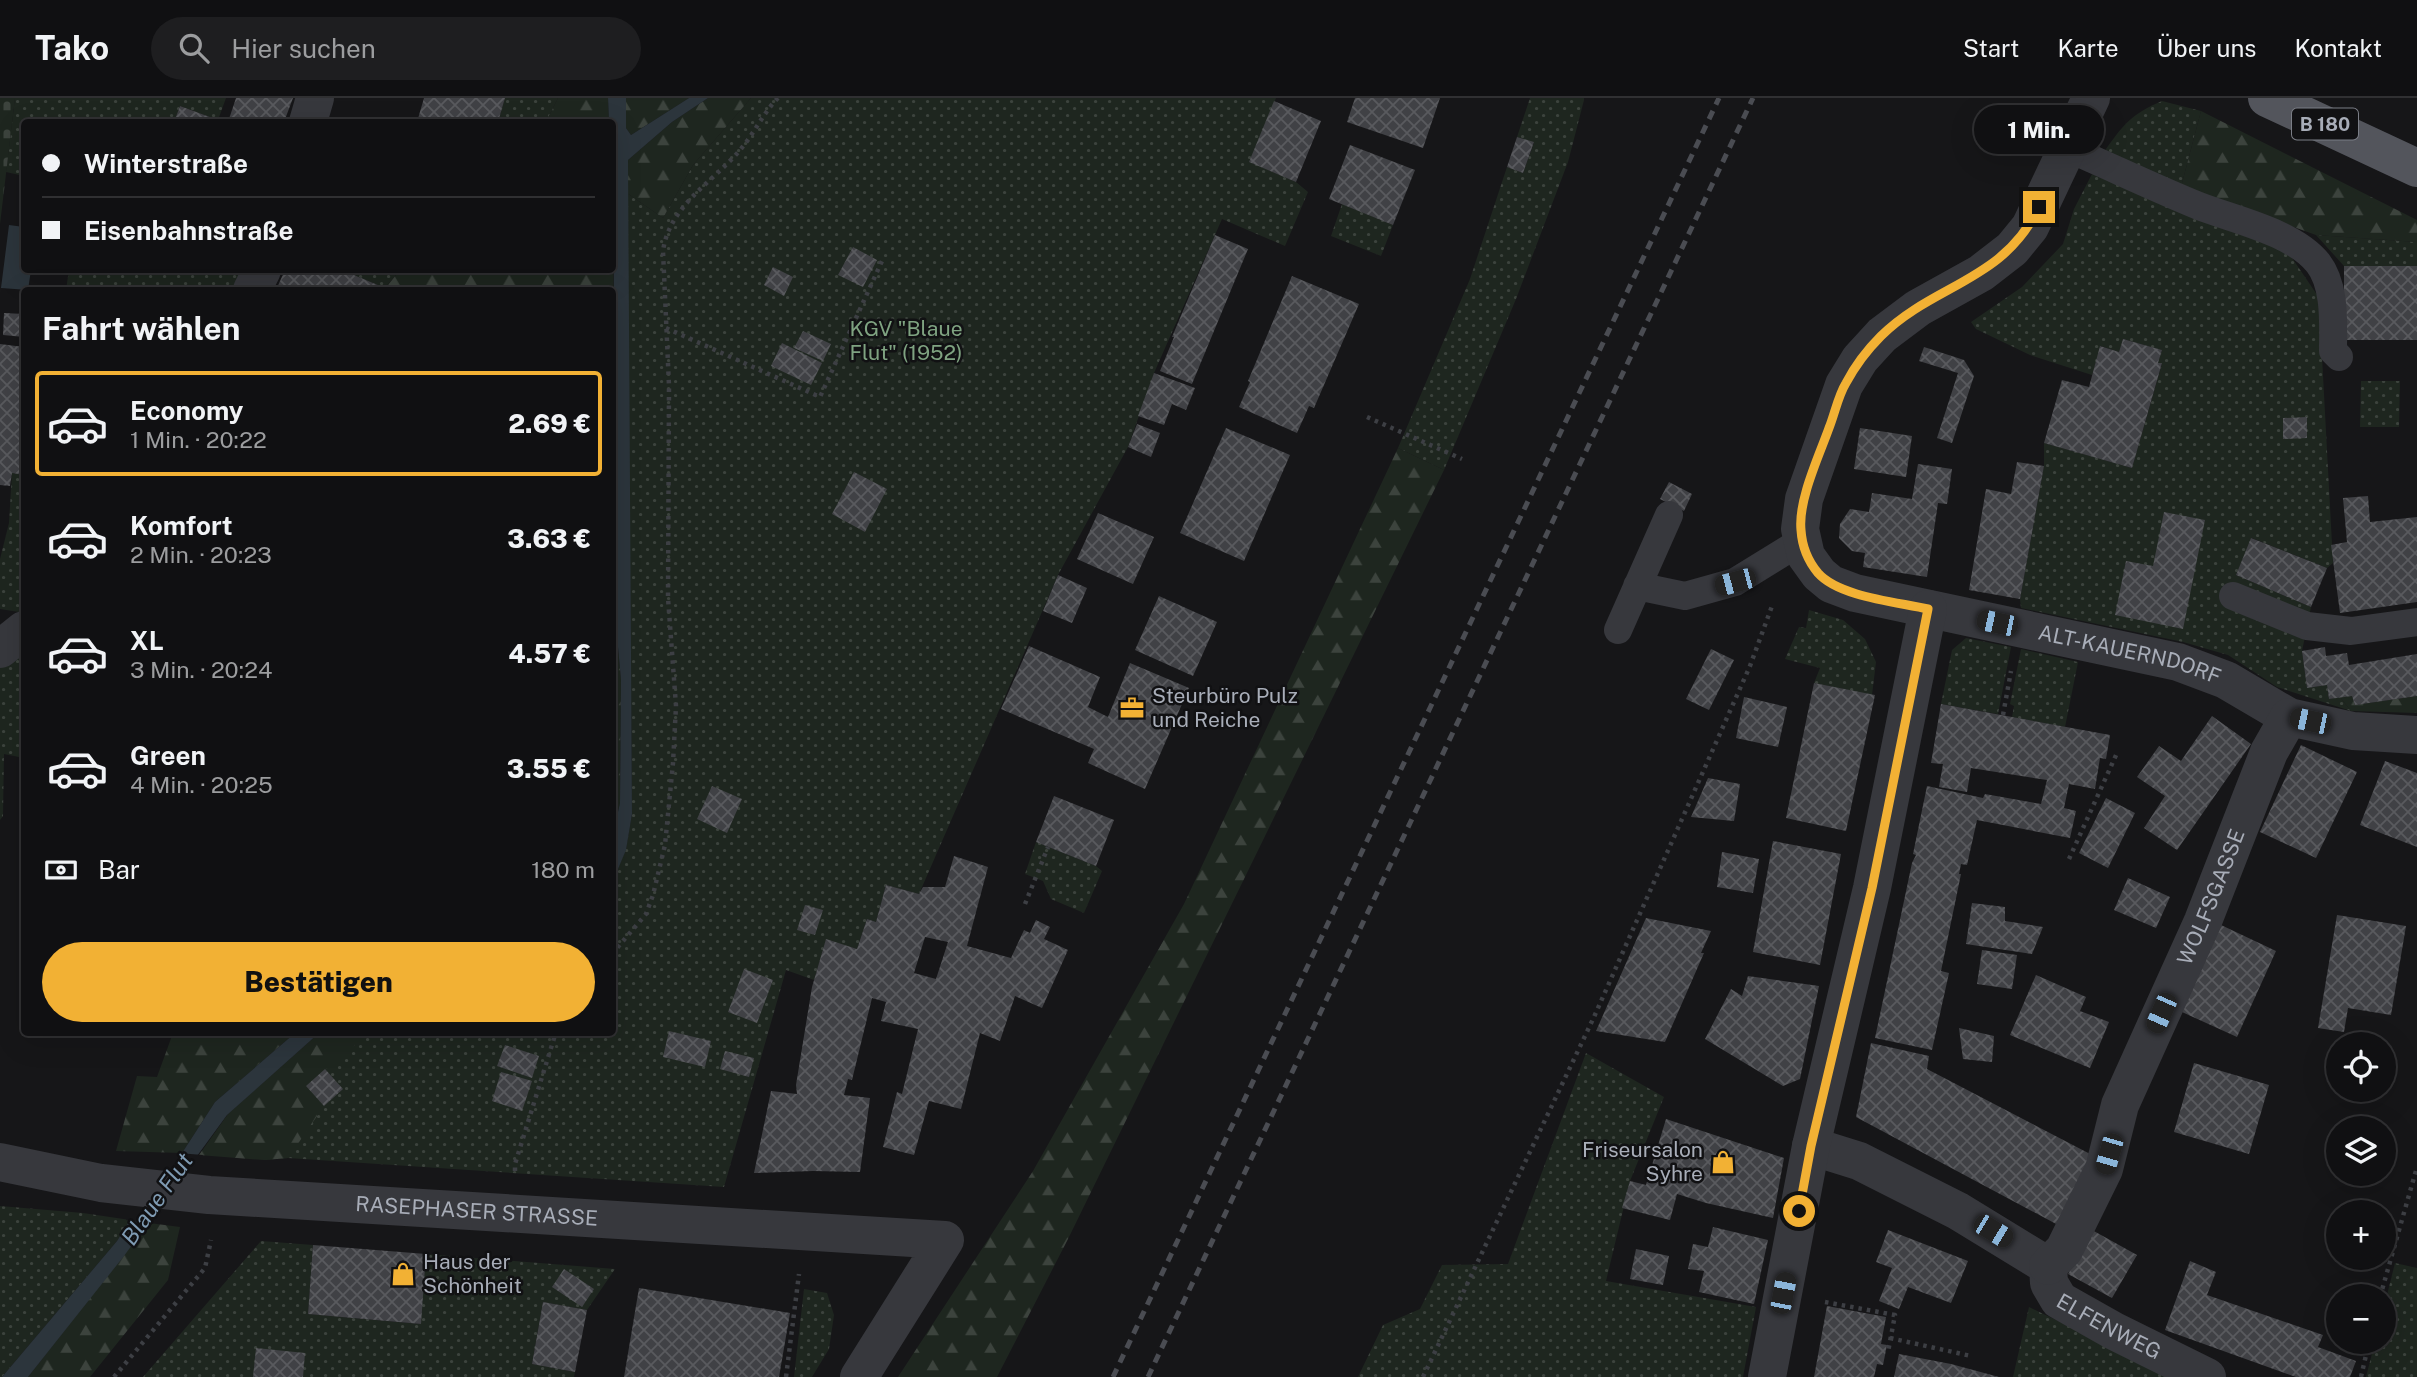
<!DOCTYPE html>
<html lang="de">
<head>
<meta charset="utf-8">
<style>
  body { margin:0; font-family:"Public Sans",sans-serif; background:#1e1e20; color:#f1f3f6; height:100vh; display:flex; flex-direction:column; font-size:26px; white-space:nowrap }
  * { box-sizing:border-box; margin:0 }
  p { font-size:23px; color:#9c9d9f }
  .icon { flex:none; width:38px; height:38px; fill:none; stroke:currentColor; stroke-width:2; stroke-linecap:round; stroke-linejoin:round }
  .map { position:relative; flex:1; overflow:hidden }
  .side { position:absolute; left:21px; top:189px; width:595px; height:749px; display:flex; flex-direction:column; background:#101012; border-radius:7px; box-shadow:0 7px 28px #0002,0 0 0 2px #303032 }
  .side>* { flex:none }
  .top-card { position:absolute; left:21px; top:21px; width:595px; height:154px; border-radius:7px; box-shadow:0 7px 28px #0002,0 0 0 2px #303032; display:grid; align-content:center; height:154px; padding:0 21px; background:#101012 }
  .tools { position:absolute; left:2326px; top:934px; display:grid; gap:14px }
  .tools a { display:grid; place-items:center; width:70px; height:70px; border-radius:50%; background:#101012; box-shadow:0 7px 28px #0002,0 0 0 2px #303032; font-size:35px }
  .end { position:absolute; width:32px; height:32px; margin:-16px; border:9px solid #f2b134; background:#111; box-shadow:0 0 0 4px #111 }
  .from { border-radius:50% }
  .bubble { position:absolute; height:49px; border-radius:24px; background:#101012; box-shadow:0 7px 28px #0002,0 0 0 2px #303032; font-size:23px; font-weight:800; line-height:49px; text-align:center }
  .car { position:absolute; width:21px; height:42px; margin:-21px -10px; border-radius:9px; box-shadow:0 0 5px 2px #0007; background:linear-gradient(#222 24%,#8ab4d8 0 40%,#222 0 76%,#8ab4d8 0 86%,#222 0) }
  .top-card b { display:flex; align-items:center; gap:24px; height:66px; font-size:26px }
  .top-card b+b { border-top:2px solid #303032 }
  .top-card i { width:18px; height:18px; background:#f1f3f6 }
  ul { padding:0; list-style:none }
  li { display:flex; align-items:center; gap:21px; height:105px; margin:0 14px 10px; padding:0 7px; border:4px solid transparent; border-radius:7px }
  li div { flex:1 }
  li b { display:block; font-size:26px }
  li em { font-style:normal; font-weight:800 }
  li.active { border-color:#f2b134 }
  li>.icon { width:63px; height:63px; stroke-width:1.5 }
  h2 { padding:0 21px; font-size:32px; line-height:84px }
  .pay { display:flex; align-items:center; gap:18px; height:77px; padding:0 21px; font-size:26px }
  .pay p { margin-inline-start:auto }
  .action { display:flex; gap:14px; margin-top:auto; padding:14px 21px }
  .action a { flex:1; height:80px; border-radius:42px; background:#f2b134; color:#111; font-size:28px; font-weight:800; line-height:80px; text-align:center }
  header { display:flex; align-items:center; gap:42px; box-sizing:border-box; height:98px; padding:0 35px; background:#101012; border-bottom:2px solid #303032 }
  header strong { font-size:33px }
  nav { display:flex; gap:38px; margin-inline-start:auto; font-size:24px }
  .search { width:490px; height:63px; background:#1e1e20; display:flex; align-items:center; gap:18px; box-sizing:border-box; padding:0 24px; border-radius:38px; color:#9c9d9f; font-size:26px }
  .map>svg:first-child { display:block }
  .grass { fill:url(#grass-dots) }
  .forest { fill:url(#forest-firs) }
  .cemetery { fill:url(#cemetery-stones) }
  .water { fill:#2c353c }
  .pier { fill:#161618 }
  .building { fill:url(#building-cross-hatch); fill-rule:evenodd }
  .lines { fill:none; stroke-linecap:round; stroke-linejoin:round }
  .path { stroke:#3d3f44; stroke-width:4.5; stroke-dasharray:3.5 5; stroke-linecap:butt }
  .lane { stroke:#37383d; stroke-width:28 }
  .street { stroke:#37383d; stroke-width:38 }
  .primary { stroke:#53555c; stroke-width:38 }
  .rail { stroke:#4a4c52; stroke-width:5; stroke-dasharray:9 7; stroke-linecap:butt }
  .route { stroke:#f2b134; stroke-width:9 }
  .labels { text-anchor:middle; stroke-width:5; stroke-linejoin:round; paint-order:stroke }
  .shield { fill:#111113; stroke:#7b7e86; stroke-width:2 }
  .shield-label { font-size:19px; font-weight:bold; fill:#a8adb8 }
  .park-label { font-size:21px; fill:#7fa381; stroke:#111113 }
  .street-label { font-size:21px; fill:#a8adb8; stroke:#111113 }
  .poi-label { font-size:21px; fill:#a8adb8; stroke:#111113; text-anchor:start }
  .water-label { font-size:23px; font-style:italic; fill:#7f9bb3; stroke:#111113 }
</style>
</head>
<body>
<header>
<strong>Tako</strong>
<div class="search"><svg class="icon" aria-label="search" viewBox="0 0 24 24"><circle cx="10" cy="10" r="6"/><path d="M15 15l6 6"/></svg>Hier suchen</div>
<nav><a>Start</a><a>Karte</a><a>Über uns</a><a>Kontakt</a></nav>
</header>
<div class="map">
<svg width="2417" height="1279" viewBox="0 0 2417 1279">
  <defs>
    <pattern id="grass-dots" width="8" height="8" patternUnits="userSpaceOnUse" patternTransform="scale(1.75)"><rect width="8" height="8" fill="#1e261f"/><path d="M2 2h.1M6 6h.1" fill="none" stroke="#3c433d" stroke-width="1.8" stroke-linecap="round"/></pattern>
    <pattern id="forest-firs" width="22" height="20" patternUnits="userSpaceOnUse" patternTransform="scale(1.75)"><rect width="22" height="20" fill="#1e261f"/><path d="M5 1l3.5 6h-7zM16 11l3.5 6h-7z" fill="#3c433d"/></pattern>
    <pattern id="cemetery-stones" width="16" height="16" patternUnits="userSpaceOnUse" patternTransform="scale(1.75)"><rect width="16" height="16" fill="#1e261f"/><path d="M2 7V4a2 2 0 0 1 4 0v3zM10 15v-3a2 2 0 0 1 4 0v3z" fill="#3c433d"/></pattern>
    <pattern id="building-cross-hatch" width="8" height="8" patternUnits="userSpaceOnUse" patternTransform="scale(1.75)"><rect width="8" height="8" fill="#404145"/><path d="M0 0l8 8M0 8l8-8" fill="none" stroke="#595a5e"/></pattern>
  </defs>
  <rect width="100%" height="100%" fill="#161618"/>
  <!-- grass -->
  <path class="grass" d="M15 0H226L218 22 180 8 174 24H24V78L6 74Z
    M505 0H558L546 24H498Z
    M751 0H1276L1250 64 1296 84 1308 94 1285 148 1222 121 1154 275 1128 349 1058 477 919 796 886 787 876 824 867 821 857 851 826 842 814 882 786 872 724 1089 288 1060 265 1062 258 1026 362 935 612 934 613 783 626 751 632 716 627 95 663 120 693 67Z
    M1530 0H1584V2L1568 64 1516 201 1444 372 1398 350 1470 181 1507 69 1523 75 1534 45 1517 39Z
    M2162 3 2201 13 2181 89 2104 54C2123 27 2131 16 2162 3Z
    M2092 76 2288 154 2324 207 2321 240 2333 465 2327 470 2252 440 2236 477 2311 509 2302 553 2307 590 2327 587 2329 601 2340 599 2351 613 2277 589 2228 557 2183 544 2021 510 2020 501 2044 368V345L2132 370 2162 266 2158 265 2162 252 2123 241 2119 254 2101 248 2092 277 2030 257 1976 231 1971 224 2022 189 2063 146 2074 111Z
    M1342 106 1393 127 1381 158 1331 138Z
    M2316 137 2417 144V168H2344Z
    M69 172H242L233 192H66Z
    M342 172H400L385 190Z
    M2361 283H2400L2399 329H2360Z
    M12 375 24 377V510L19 514 0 511V461L9 425Z
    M1809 512 1843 522 1865 541 1876 564 1872 597 1814 585 1820 570 1785 561 1799 529 1806 530Z
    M1966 540 2011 549 1998 616 1941 606 1952 552Z
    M2021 551 2078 564 2065 629 2012 619 2014 608 2010 606Z
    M24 555V660L4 656 3 718 0 722V568Z
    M1036 744 1096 768 1102 773 1084 815 1051 801 1043 783 1025 776Z
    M1586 955 1664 999 1630 1083 1606 1183 1756 1209 1743 1279H1358L1383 1227 1420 1211 1442 1167 1508 1166Z
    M0 1108 83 1115 130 1122 117 1143 2 1279H0Z
    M261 1143 313 1147 308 1216 420 1226 426 1156 615 1171 587 1212 543 1204 532 1266 575 1274 574 1279H143Z
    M2395 1165 2417 1170V1279H2366L2375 1244H2384V1209Z
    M804 1191 827 1195 834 1217 829 1251 812 1279H794Z
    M2029 1209 2175 1279H2013Z"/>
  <!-- forest -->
  <path class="forest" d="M558 0H608L609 24H546Z
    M626 0H689L631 37 626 30Z
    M708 0H751L693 67 663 120 627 95 628 62 672 24Z
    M2201 13 2417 122V144L2316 137 2181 89Z
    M613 146 615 282 613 386 612 192H384L400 172H612Z
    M1398 350 1444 372 1068 1141 997 1279H898L1033 1073 1184 806Z
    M612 483 621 582 620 705 613 736Z
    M2352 598 2355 607 2417 598V615L2351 613 2340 599Z
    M173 935H295L215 1004 182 1055 116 1053 137 978 157 979Z
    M319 935H362L361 942 306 988 324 1008 288 1060 264 1062 199 1057 228 1016Z
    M149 1125 180 1129 168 1182 90 1279H28Z"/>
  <!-- cemetery -->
  <path class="cemetery" d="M0 0H15L0 126Z"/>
  <!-- water -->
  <path class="water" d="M608 0H626V30L631 37 689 0H708L672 24 628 62 632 716 626 752 613 783V736L620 705 621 582 612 483 615 282 612 24H609Z
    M9 127 24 129V172H31L28 192 1 190Z
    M295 935H319L227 1017 124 1158 28 1279H2L117 1143 130 1122 182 1055 215 1004Z"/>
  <!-- pier -->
  <path class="pier" d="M178 1055 203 1057 153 1126 126 1122Z"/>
  <!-- building -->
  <path class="building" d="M236 0H293L284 24H228Z
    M424 0H505L498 24H417Z
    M1355 0H1440L1423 50 1347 24Z
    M1274 3 1321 23 1296 84 1249 64Z
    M180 8 218 22 217 24H174Z
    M1517 39 1534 44 1523 75 1507 69Z
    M1350 47 1415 72 1393 127 1329 101Z
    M1215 137 1248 151 1192 286 1160 273 1174 239H1172Z
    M853 149 877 162 863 189 838 177Z
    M2344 168H2417V242H2344Z
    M773 169 793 179 784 198 764 187Z
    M285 172H342L385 190 384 192H276Z
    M1292 178 1359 206 1314 310 1309 308 1297 335 1239 309 1250 284 1248 283Z
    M4 215 24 216V239L3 237Z
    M803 233 831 246 823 263 794 250Z
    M2123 241 2162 252 2158 265H2162L2132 370 2044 345 2062 282 2089 289 2100 248 2119 254Z
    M782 245 822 265 811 287 771 268Z
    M0 246 24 249V377L12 375 10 388 0 387Z
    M1924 249 1964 262 1974 278 1952 345 1937 340 1958 275 1919 263Z
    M1154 275 1195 290 1186 312 1172 306 1164 327 1138 318Z
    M2307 319V340L2283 341V320Z
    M1137 326 1160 335 1151 359 1128 349Z
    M1226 330 1290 357 1244 463 1180 435Z
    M1860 330 1912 338 1906 379 1854 371Z
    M2017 364 2044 368 2020 501 1969 492 1986 391 2011 396Z
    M1918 366 1952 371 1947 406 1938 405 1927 479 1863 469 1865 455 1852 453 1839 440 1840 426 1850 411 1869 414 1872 395 1912 401Z
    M854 374 887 391 865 434 832 416Z
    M1669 384 1692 396 1684 413 1660 401Z
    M2368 398 2370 424 2417 419V504L2340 515 2331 447 2347 444 2343 400Z
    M2164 414 2205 422 2183 531 2115 517 2126 463 2153 468Z
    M1098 415 1154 439 1133 486 1077 461Z
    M2251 440 2327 470 2311 509 2236 477Z
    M1058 477 1087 490 1072 525 1043 513Z
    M1159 498 1217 524 1193 578 1135 552Z
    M1029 548 1100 579 1088 609 1108 619 1130 565 1189 590 1145 691 1088 665 1094 651 1001 611Z
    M2325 549 2326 558 2347 555 2349 567 2417 556V598L2355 607 2352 598 2329 601 2327 587 2307 590 2302 553Z
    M1711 551 1734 562 1709 612 1686 601Z
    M1814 585 1875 597 1846 733 1786 720Z
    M1744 599 1787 609 1778 649 1736 640Z
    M1941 606 2110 637 2106 661 2100 660 2095 691 2069 686 2064 710 2076 713 2070 740 1977 722 1967 767 1961 766 1959 776H1961L1941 873 1949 875 1932 952 1875 940 1912 765 1916 757 1913 756 1927 688 1983 700 1985 696 2041 706 2047 682 1971 670 1967 694 1939 689 1943 666 1931 665Z
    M2212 618 2251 646 2177 752 2144 730 2165 698 2137 679 2159 648 2181 663Z
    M2301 647 2357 674 2316 760 2260 734Z
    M2385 663 2417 675V749L2360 727Z
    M1708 680 1740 686 1734 723 1691 719Z
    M712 688 742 701 727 735 697 721Z
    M1054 698 1114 722 1096 768 1036 744Z
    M2106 700 2135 715 2108 770 2079 755Z
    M1773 743 1841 756 1820 867 1753 854Z
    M1722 754 1759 761 1753 795 1717 789Z
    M954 758 988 769 967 848 1011 860 1024 832 1030 835 1036 822 1050 829 1044 841 1068 852 1042 910 1015 898 1000 943 980 935 961 1011 929 1003 914 1057 883 1049 897 994 902 996 918 931 881 923 886 904 872 900 852 982 848 981 844 997 870 1000 860 1074 813 1073 754 1075 771 993 797 996 796 987 812 889 826 841 857 851 867 821 876 824 886 787 919 796 923 789H945ZM925 839 948 844 936 881 914 875Z
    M2128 780 2170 799 2156 830 2114 812Z
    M1972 805 2005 809V823L2043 829 2032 856 1966 846Z
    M805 807 823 812 815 837 797 832Z
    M2337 817 2406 828 2391 917 2348 910 2344 934 2318 930Z
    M1646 820 1711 833 1701 855H1704L1665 944 1596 933Z
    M2221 827 2276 853 2237 939 2182 914Z
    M1982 852 2017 857 2012 891 1977 886Z
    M744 871 773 882 757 925 728 914Z
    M2036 877 2086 899 2080 913 2109 924 2090 970 2010 937Z
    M1748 878 1819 888 1800 981 1783 988 1705 941 1731 891 1742 898Z
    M1959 930 1994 938 1992 964 1963 961Z
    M669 933 711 943 705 969 663 959Z
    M1871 945 1929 958 1927 971 2094 1058 2058 1127 1856 1019Z
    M505 947 539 958 532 980 497 968Z
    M725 953 754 960 749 979 720 971Z
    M2194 965 2269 987 2249 1056 2174 1034Z
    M325 971 343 991 324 1008 306 988Z
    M501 974 532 983 522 1013 492 1003Z
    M1666 1021 1784 1060 1773 1120 1706 1105 1677 1096 1670 1122 1622 1110 1630 1083 1646 1087Z
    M1713 1129 1768 1142 1754 1206 1699 1194 1704 1173 1688 1171 1693 1146 1708 1149Z
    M1888 1132 1968 1163 1951 1205 1908 1189 1899 1211 1879 1203 1892 1170 1876 1164Z
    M2092 1132 2137 1157 2112 1200 2068 1176Z
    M313 1147 426 1156 421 1226 308 1216Z
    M1636 1151 1669 1158 1663 1187 1630 1181Z
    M2190 1163 2216 1174 2207 1197 2323 1237 2318 1249 2356 1263 2350 1279H2296L2165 1232Z
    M564 1171 594 1191 582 1209 552 1189Z
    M639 1190 790 1215 779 1279H624Z
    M543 1204 587 1212 575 1274 532 1266Z
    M1827 1208 1886 1219 1881 1246 1887 1247 1883 1267 1877 1266 1874 1279H1814Z
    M256 1250 305 1255 303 1279H253Z
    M1899 1256 1951 1266 1999 1279H1894Z"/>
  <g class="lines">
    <!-- path -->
    <path class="path" d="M666 230 820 299 882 163
      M1367 319 1462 361
      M2003 617 2011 573
      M2069 761 2117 655
      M1025 806 1048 749
      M612 856 646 816 653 797 665 747 673 665 676 608 668 500 669 288 663 153C669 108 713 84 740 52 754 36 763 15 778 0
      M515 1073V1066L556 934
      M2380 1199 2417 1069
      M1825 1204 1895 1217 1888 1254
      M1890 1240 1971 1258
      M114 1279 205 1170 211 1142
      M786 1279 799 1176
      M1423 1279 1594 919 1750 568 1772 508
      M2361 1279 2369 1244"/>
    <!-- lane -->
    <path class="lane" d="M2067 50C2111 69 2155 90 2199 108 2235 122 2293 134 2318 165 2336 188 2333 226 2333 253L2339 259
      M1637 488 1685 498 1735 484 1803 442
      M2233 498 2307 528 2351 533 2417 524
      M1618 532 1669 417"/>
    <!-- street -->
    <g class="street">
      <path id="s1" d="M2091 0 2030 129 2012 151 1981 175 1918 210 1882 237 1860 261 1844 287 1804 401 1800 431 1806 458 1819 476 1831 486 1855 495 2178 564 2226 582 2289 619 2353 633 2417 637"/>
      <path d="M308 24 315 0"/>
      <path d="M252 192 262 172"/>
      <path d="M0 551 24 532"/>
      <path id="s2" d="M1811 1048 1859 1063 1958 1113 2048 1168 2049 1185 2059 1202 2114 1233 2207 1279"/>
      <path id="s3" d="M0 1064 101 1085 209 1097 945 1142 859 1279"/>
      <path id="s4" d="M2048 1168 2064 1152 2104 1071 2120 1007 2203 823 2269 654 2289 619"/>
      <path d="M1767 1279 1811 1048 1872 790 1928 511"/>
    </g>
    <!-- primary -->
    <path class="primary" d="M2267 0 2417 70"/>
    <!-- rail -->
    <path class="rail" d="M1113 1279 1719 0
      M1148 1279 1753 0"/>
  </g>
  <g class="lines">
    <!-- route -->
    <path class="route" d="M1799 1113 1811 1048 1872 790 1928 511C1898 504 1839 499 1818 475 1808 463 1802 448 1801 432 1798 402 1819 358 1829 330 1835 315 1838 298 1846 285 1855 268 1867 252 1881 238 1935 185 2003 184 2039 109"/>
  </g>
  <!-- icons -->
  <defs>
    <g id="office-bare" transform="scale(1.89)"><path d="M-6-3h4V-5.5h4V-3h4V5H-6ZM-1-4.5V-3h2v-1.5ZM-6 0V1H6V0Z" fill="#f2b134" stroke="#111113" stroke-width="2.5" paint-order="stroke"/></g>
    <g id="shop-bare" transform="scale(1.89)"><path d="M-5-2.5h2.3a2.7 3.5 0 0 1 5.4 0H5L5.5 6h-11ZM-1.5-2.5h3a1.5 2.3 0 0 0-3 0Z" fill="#f2b134" stroke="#111113" stroke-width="2.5" paint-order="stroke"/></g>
  </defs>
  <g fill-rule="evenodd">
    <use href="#office-bare" x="1132" y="610"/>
    <use href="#shop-bare" x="1723" y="1064"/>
    <use href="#shop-bare" x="403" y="1176"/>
  </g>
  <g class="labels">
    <!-- shield labels -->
    <rect class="shield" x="2292" y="10.5" width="66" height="31" rx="5"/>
    <g class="shield-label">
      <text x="2325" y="33">B 180</text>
    </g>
    <!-- park labels -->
    <g class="park-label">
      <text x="906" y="238">KGV "Blaue<tspan x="906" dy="24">Flut" (1952)</tspan></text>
    </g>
    <!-- street labels -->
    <g class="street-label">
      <text dy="7" stroke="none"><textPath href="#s1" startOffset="914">ALT-KAUERNDORF</textPath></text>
      <text dy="7" stroke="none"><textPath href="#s4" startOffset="406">WOLFSGASSE</textPath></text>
      <text dy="7" stroke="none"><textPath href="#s3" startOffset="480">RASEPHASER STRASSE</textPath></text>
      <text dy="7" stroke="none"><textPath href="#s2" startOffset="360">ELFENWEG</textPath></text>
    </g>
    <!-- poi labels -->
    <g class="poi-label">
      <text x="1152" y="605">Steurbüro Pulz<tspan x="1152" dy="24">und Reiche</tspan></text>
      <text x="1703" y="1059" text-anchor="end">Friseursalon<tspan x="1703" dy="24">Syhre</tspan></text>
      <text x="423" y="1171">Haus der<tspan x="423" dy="24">Schönheit</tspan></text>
    </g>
    <!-- water labels -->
    <g class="water-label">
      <text transform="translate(157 1101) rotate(-55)" y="8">Blaue Flut</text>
    </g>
  </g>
</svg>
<div class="tools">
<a><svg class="icon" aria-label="locate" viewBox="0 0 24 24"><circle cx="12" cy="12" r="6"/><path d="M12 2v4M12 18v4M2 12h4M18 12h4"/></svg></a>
<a><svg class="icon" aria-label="layers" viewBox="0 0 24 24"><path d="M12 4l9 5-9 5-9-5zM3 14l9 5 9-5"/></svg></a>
<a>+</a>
<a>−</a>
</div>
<i class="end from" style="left:1799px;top:1113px"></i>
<i class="end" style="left:2039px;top:109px"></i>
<div class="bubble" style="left:1974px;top:7px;width:130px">1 Min.</div>
<i class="car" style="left:1735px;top:484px;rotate:255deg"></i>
<i class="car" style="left:1997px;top:525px;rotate:282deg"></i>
<i class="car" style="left:2310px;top:623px;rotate:282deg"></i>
<i class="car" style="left:2161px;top:915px;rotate:204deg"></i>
<i class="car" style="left:2109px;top:1056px;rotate:196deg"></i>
<i class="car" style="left:1993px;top:1133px;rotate:121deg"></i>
<i class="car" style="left:1783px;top:1195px;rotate:11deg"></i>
<div class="top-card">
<b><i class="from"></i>Winterstraße</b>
<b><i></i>Eisenbahnstraße</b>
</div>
<section class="side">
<h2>Fahrt wählen</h2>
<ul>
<li class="active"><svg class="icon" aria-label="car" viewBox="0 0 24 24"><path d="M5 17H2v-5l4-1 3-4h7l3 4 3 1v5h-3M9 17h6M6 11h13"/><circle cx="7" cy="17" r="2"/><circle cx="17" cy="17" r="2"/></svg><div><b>Economy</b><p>1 Min. · 20:22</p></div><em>2.69 €</em></li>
<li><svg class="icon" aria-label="car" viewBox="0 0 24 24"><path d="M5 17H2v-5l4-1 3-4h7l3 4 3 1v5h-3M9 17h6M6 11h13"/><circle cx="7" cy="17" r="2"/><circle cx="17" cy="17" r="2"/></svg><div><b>Komfort</b><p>2 Min. · 20:23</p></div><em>3.63 €</em></li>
<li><svg class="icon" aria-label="car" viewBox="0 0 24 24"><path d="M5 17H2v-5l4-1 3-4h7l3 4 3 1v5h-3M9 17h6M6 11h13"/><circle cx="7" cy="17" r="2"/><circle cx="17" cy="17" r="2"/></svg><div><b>XL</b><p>3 Min. · 20:24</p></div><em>4.57 €</em></li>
<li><svg class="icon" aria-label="car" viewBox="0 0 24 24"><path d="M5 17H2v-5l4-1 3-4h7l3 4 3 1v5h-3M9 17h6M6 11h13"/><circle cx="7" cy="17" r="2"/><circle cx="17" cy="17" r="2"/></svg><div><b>Green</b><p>4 Min. · 20:25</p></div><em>3.55 €</em></li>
</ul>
<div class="pay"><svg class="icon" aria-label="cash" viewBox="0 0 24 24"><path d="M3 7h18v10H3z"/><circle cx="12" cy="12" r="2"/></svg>Bar<p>180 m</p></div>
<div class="action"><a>Bestätigen</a></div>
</section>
</div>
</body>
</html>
